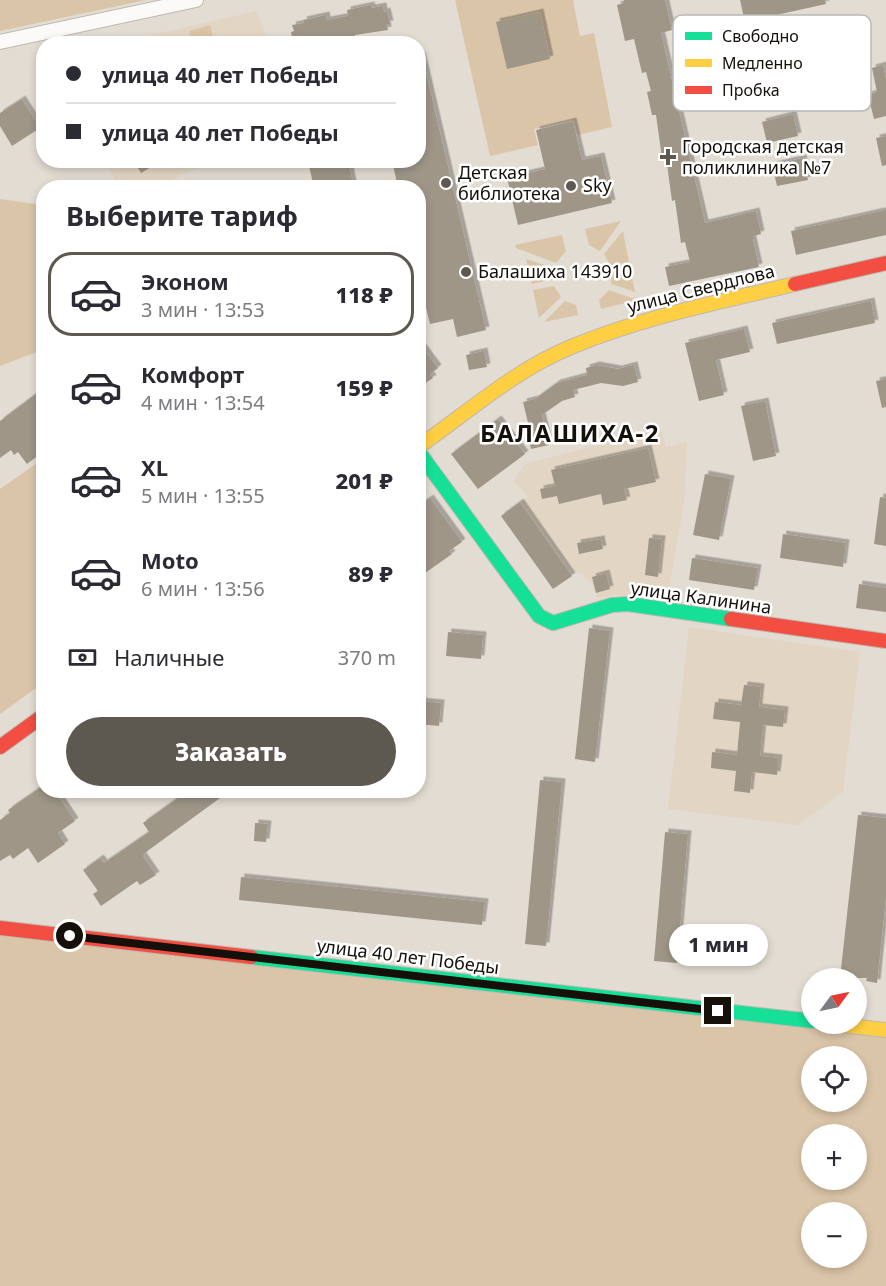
<!DOCTYPE html>
<html lang="ru">
<head>
<meta charset="utf-8">
<style>
  body { margin:0; font-family:"Noto Sans",sans-serif; background:#f7f7f7; color:#2b2b33; height:100vh; display:flex; flex-direction:column; font-size:22px; white-space:nowrap }
  * { box-sizing:border-box; margin:0 }
  p { font-size:20px; color:#7c7c81 }
  .icon { flex:none; width:33px; height:33px; fill:none; stroke:currentColor; stroke-width:2; stroke-linecap:round; stroke-linejoin:round }
  .map { position:relative; flex:1; overflow:hidden }
  .details { position:absolute; left:36px; top:180px; width:390px; height:618px; display:flex; flex-direction:column; background:#fff; border-radius:24px; box-shadow:0 3px 9px #0003 }
  .details>* { flex:none }
  .top-card { position:absolute; left:36px; top:36px; width:390px; height:132px; border-radius:24px; box-shadow:0 3px 9px #0003; display:grid; align-content:center; height:132px; padding:0 30px; background:#fff }
  .needle { width:39px; rotate:57deg }
  .tools { position:absolute; left:801px; top:968px; display:grid; gap:12px }
  .tools a { display:grid; place-items:center; width:66px; height:66px; border-radius:50%; background:#fff; box-shadow:0 3px 9px #0003; font-size:30px }
  .end { position:absolute; width:27px; height:27px; margin:-14px; border:8px solid #15110a; background:#fff; box-shadow:0 0 0 3px #fff }
  .from { border-radius:50% }
  .bubble { position:absolute; height:42px; border-radius:21px; background:#fff; box-shadow:0 3px 9px #0003; font-size:20px; font-weight:800; line-height:42px; text-align:center }
  .top-card b { display:flex; align-items:center; gap:21px; height:57px; font-size:22px }
  .top-card b+b { border-top:2px solid #e1e1e2 }
  .top-card i { width:15px; height:15px; background:#2b2b33 }
  ul { padding:0; list-style:none }
  li { display:flex; align-items:center; gap:18px; height:84px; margin:0 12px 9px; padding:0 18px; border:3px solid transparent; border-radius:24px }
  li div { flex:1 }
  li b { display:block; font-size:22px }
  li em { font-style:normal; font-weight:800 }
  li.current { border-color:#5d5850 }
  li>.icon { width:54px; height:54px; stroke-width:1.5 }
  h2 { padding:0 30px; font-size:27px; line-height:72px }
  .pay { display:flex; align-items:center; gap:15px; height:66px; padding:0 30px; font-size:22px }
  .pay p { margin-inline-start:auto }
  .action { display:flex; gap:12px; margin-top:auto; padding:12px 30px }
  .action a { flex:1; height:69px; border-radius:36px; background:#5d5850; color:#fff; font-size:24px; font-weight:800; line-height:69px; text-align:center }
  .map>svg:first-child { display:block }
  .built { fill:#e3d5c3 }
  .green { fill:#dac5a8; fill-rule:evenodd }
  .building { fill:#9f9688; filter:url(#shadow) }
  .lines { fill:none; stroke-linecap:round; stroke-linejoin:round }
  .street-casing { stroke:#beb9b1; stroke-width:16 }
  .fast-casing { stroke:#beb9b1; stroke-width:16 }
  .slow-casing { stroke:#beb9b1; stroke-width:16 }
  .jam-casing { stroke:#beb9b1; stroke-width:16 }
  .street { stroke:#fbfaf8; stroke-width:14 }
  .fast { stroke:#16e098; stroke-width:14 }
  .slow { stroke:#ffcf43; stroke-width:14 }
  .jam { stroke:#f24e42; stroke-width:14 }
  .route { stroke:#15110a; stroke-width:8 }
  .poi-dot { fill:#5d5850; stroke:#fff; stroke-width:2 }
  .labels { text-anchor:middle; stroke-width:5; stroke-linejoin:round; paint-order:stroke }
  .poi-label { font-size:18px; fill:#15110a; stroke:#fff; text-anchor:start }
  .street-label { font-size:18px; fill:#15110a; stroke:#fff }
  .district-label { font-size:24px; font-weight:bold; letter-spacing:1.5px; fill:#15110a; stroke:#fff }
  .key { fill:#fff; stroke:#b9b8b6; stroke-width:1.5 }
  .key-label { font-size:16px; fill:#15110a }
</style>
</head>
<body>
<div class="map">
<svg width="886" height="1286" viewBox="0 0 886 1286">
  <defs>
    <filter id="shadow"><feDropShadow dx="3.5" dy="-3.5" stdDeviation="0" flood-color="#0004"/></filter>
  </defs>
  <rect width="100%" height="100%" fill="#e3dcd2"/>
  <!-- built -->
  <path class="built" d="M256 11 269 43 114 44Z
    M105 161H211L155 188 119 187Z
    M661 428 666 447 687 442 685 498 667 599 616 595 598 598 591 581 569 567 521 502 528 497 514 481 525 464Z
    M689 627 860 652 843 792 798 825 668 809Z"/>
  <!-- green -->
  <path class="green" d="M0 0H146L0 31Z
    M455 0H573L580 36 594 33 612 127 578 135 573 120 534 129 538 145 490 156Z
    M210 25 215 43H192L189 31Z
    M0 199 43 205 44 349 0 366Z
    M621 221 600 251 589 245 585 229Z
    M623 231 629 262 611 266 604 254Z
    M562 235 566 251 556 263 516 248 515 245Z
    M526 259 554 268 553 279 532 284Z
    M630 267 635 292 611 284 612 271Z
    M554 286 561 297 539 318 533 290Z
    M609 290 637 300 601 309 599 300Z
    M565 301 576 305 578 315 544 322Z
    M43 459V683L0 714V489Z
    M0 936 886 1035V1286H0ZM812 1056H856V1101H812ZM812 1134H856V1179H812ZM812 1212H856V1257H812Z"/>
  <!-- building -->
  <path class="building" d="M624 0H665L672 30 661 33 705 223 756 211 761 234 753 236V240L759 267 669 286 665 267 690 262 685 242 681 243 675 200 672 201 666 157 662 158 656 115H652L647 92 651 91 646 72 642 73 634 39 625 41 617 5 624 3Z
    M740 0H825L826 4 745 22Z
    M371 5 372 8 383 6 384 12 387 11 390 24H387L388 30 355 35V37L330 42 293 44 291 32 294 31 292 25 304 23 303 20 326 15 327 20 348 16 347 10Z
    M540 12 550 59 507 69 496 22Z
    M422 55 486 330 457 337 453 319 430 324 418 275V188H398L392 160H418V56Z
    M883 65 886 80V116L874 119 868 95 877 92 872 68Z
    M22 99 40 128 12 146 0 126V113Z
    M793 114 798 136 767 143 762 122Z
    M573 121 582 160 601 156 612 203 518 225 507 178 545 169 536 130Z
    M886 136V165L882 166 876 138Z
    M803 158 808 180 777 186 772 165Z
    M133 160H163L141 173Z
    M330 160H348L354 188H314L309 166Z
    M886 210V235L796 255 791 231Z
    M871 301 875 323 777 344 772 323Z
    M744 329 750 352 716 360 724 395 699 401 685 343Z
    M418 341 438 368 430 374 433 378 418 388Z
    M484 351 487 367 469 370 466 355Z
    M596 365 618 369 634 365 638 382 623 386 601 383 573 390 575 397 562 401 542 415 549 445 531 449 527 432 530 431 523 402 535 399 557 383 587 375 586 368Z
    M886 379V407L882 408 876 381Z
    M44 388V426L37 430 41 436 37 438 44 451 27 464 18 452 14 455 11 450 0 458V421Z
    M765 401 776 456 753 461 741 406Z
    M498 419 525 454 478 489 451 454Z
    M648 448 656 482 624 489 627 500 603 505 601 494 559 504 557 496 542 499 540 489 555 486 551 470Z
    M705 474 731 479 719 540 693 535Z
    M880 497 886 498V546L874 544Z
    M430 498 462 542 449 551 452 554 418 578V506Z
    M520 502 572 576 553 589 501 516Z
    M783 534 846 543 843 567 780 558Z
    M649 538 662 539 658 577 645 575Z
    M601 539 603 549 579 554 577 543Z
    M692 558 758 568 754 590 689 580Z
    M606 573 610 589 596 593 592 577Z
    M859 584 886 588V612L856 608Z
    M589 628 610 631 595 762 575 759Z
    M448 632 483 635 481 659 446 656Z
    M744 685 761 687 759 707 785 710 783 727 763 725 760 756 779 758 777 775 752 772 750 793 734 791 736 771 711 768 712 752 737 755 740 722 713 719 715 702 741 705Z
    M418 701 441 703 439 726 418 724Z
    M540 780 562 782 546 946 525 944Z
    M44 785V790H69L59 797 75 821 58 833 65 844 38 863 28 848 13 859 10 855 0 861V820L10 813 8 810Z
    M189 790H231L146 852 143 856 156 875 140 885 137 881 101 906 93 894 98 891 83 870 100 858 104 863 149 832 143 823Z
    M858 815 886 818V897L877 983 866 981 867 978H840Z
    M255 823 268 824 266 842 254 841Z
    M665 832 688 834 677 963 654 961Z
    M241 877 485 902 482 925 239 900Z"/>
  <g class="lines">
    <!-- street casing -->
    <g class="street-casing">
      <path id="street" d="M0 42 196 0"/>
    </g>
    <!-- fast casing -->
    <g class="fast-casing">
      <path id="fast" d="M418 451 539 616 553 623 612 605 628 604 731 619
        M251 957 812 1021"/>
    </g>
    <!-- slow casing -->
    <g class="slow-casing">
      <path id="slow" d="M418 447C467 413 515 370 571 347 643 317 719 302 795 284
        M825 1023 886 1030"/>
    </g>
    <!-- jam casing -->
    <g class="jam-casing">
      <path id="jam" d="M795 284 886 263
        M731 619 886 641
        M0 747 44 715
        M0 928 251 957"/>
    </g>
    <!-- street -->
    <use href="#street" class="street"/>
    <!-- fast -->
    <use href="#fast" class="fast"/>
    <!-- slow -->
    <use href="#slow" class="slow"/>
    <!-- jam -->
    <use href="#jam" class="jam"/>
  </g>
  <g class="lines">
    <!-- route -->
    <path class="route" d="M70 936 718 1011"/>
  </g>
  <!-- markers -->
  <g class="poi-dot">
    <path d="M665 148h6v6h6v6h-6v6h-6v-6h-6v-6h6z"/>
    <circle cx="446" cy="183" r="6"/>
    <circle cx="571" cy="186" r="6"/>
    <circle cx="466" cy="272" r="6"/>
  </g>
  <g class="labels">
    <!-- poi labels -->
    <g class="poi-label">
      <text x="682" y="153">Городская детская<tspan x="682" dy="21">поликлиника №7</tspan></text>
      <text x="458" y="179">Детская<tspan x="458" dy="21">библиотека</tspan></text>
      <text x="583" y="192">Sky</text>
      <text x="478" y="278">Балашиха 143910</text>
    </g>
    <!-- street labels -->
    <g class="street-label">
      <text transform="translate(701 289) rotate(-14)" y="6">улица Свердлова</text>
      <text transform="translate(701 598) rotate(8)" y="6">улица Калинина</text>
      <text transform="translate(408 957) rotate(7)" y="6">улица 40 лет Победы</text>
    </g>
    <!-- district labels -->
    <g class="district-label">
      <text x="570" y="442">БАЛАШИХА-2</text>
    </g>
  </g>
  <!-- legend -->
  <rect x="673" y="15" width="198" height="96" rx="9" class="key"/>
  <rect x="685" y="32" width="27" height="8" fill="#16e098"/>
  <rect x="685" y="59" width="27" height="8" fill="#ffcf43"/>
  <rect x="685" y="86" width="27" height="8" fill="#f24e42"/>
  <g class="key-label">
    <text x="722" y="42">Свободно</text>
    <text x="722" y="69">Медленно</text>
    <text x="722" y="96">Пробка</text>
  </g>
</svg>
<div class="tools">
<a><svg class="needle" viewBox="-14 -14 28 28"><path d="M0-13l5 13h-10z" fill="#e53935"/><path d="M0 13l5-13h-10z" fill="#7c7c81"/></svg></a>
<a><svg class="icon" aria-label="locate" viewBox="0 0 24 24"><circle cx="12" cy="12" r="6"/><path d="M12 2v4M12 18v4M2 12h4M18 12h4"/></svg></a>
<a>+</a>
<a>−</a>
</div>
<i class="end from" style="left:70px;top:936px"></i>
<i class="end" style="left:718px;top:1011px"></i>
<div class="bubble" style="left:669px;top:924px;width:99px">1 мин</div>
<div class="top-card">
<b><i class="from"></i>улица 40 лет Победы</b>
<b><i></i>улица 40 лет Победы</b>
</div>
<section class="details">
<h2>Выберите тариф</h2>
<ul>
<li class="current"><svg class="icon" aria-label="car" viewBox="0 0 24 24"><path d="M5 17H2v-5l4-1 3-4h7l3 4 3 1v5h-3M9 17h6M6 11h13"/><circle cx="7" cy="17" r="2"/><circle cx="17" cy="17" r="2"/></svg><div><b>Эконом</b><p>3 мин · 13:53</p></div><em>118 ₽</em></li>
<li><svg class="icon" aria-label="car" viewBox="0 0 24 24"><path d="M5 17H2v-5l4-1 3-4h7l3 4 3 1v5h-3M9 17h6M6 11h13"/><circle cx="7" cy="17" r="2"/><circle cx="17" cy="17" r="2"/></svg><div><b>Комфорт</b><p>4 мин · 13:54</p></div><em>159 ₽</em></li>
<li><svg class="icon" aria-label="car" viewBox="0 0 24 24"><path d="M5 17H2v-5l4-1 3-4h7l3 4 3 1v5h-3M9 17h6M6 11h13"/><circle cx="7" cy="17" r="2"/><circle cx="17" cy="17" r="2"/></svg><div><b>XL</b><p>5 мин · 13:55</p></div><em>201 ₽</em></li>
<li><svg class="icon" aria-label="car" viewBox="0 0 24 24"><path d="M5 17H2v-5l4-1 3-4h7l3 4 3 1v5h-3M9 17h6M6 11h13"/><circle cx="7" cy="17" r="2"/><circle cx="17" cy="17" r="2"/></svg><div><b>Moto</b><p>6 мин · 13:56</p></div><em>89 ₽</em></li>
</ul>
<div class="pay"><svg class="icon" aria-label="cash" viewBox="0 0 24 24"><path d="M3 7h18v10H3z"/><circle cx="12" cy="12" r="2"/></svg>Наличные<p>370 m</p></div>
<div class="action"><a>Заказать</a></div>
</section>
</div>
</body>
</html>
